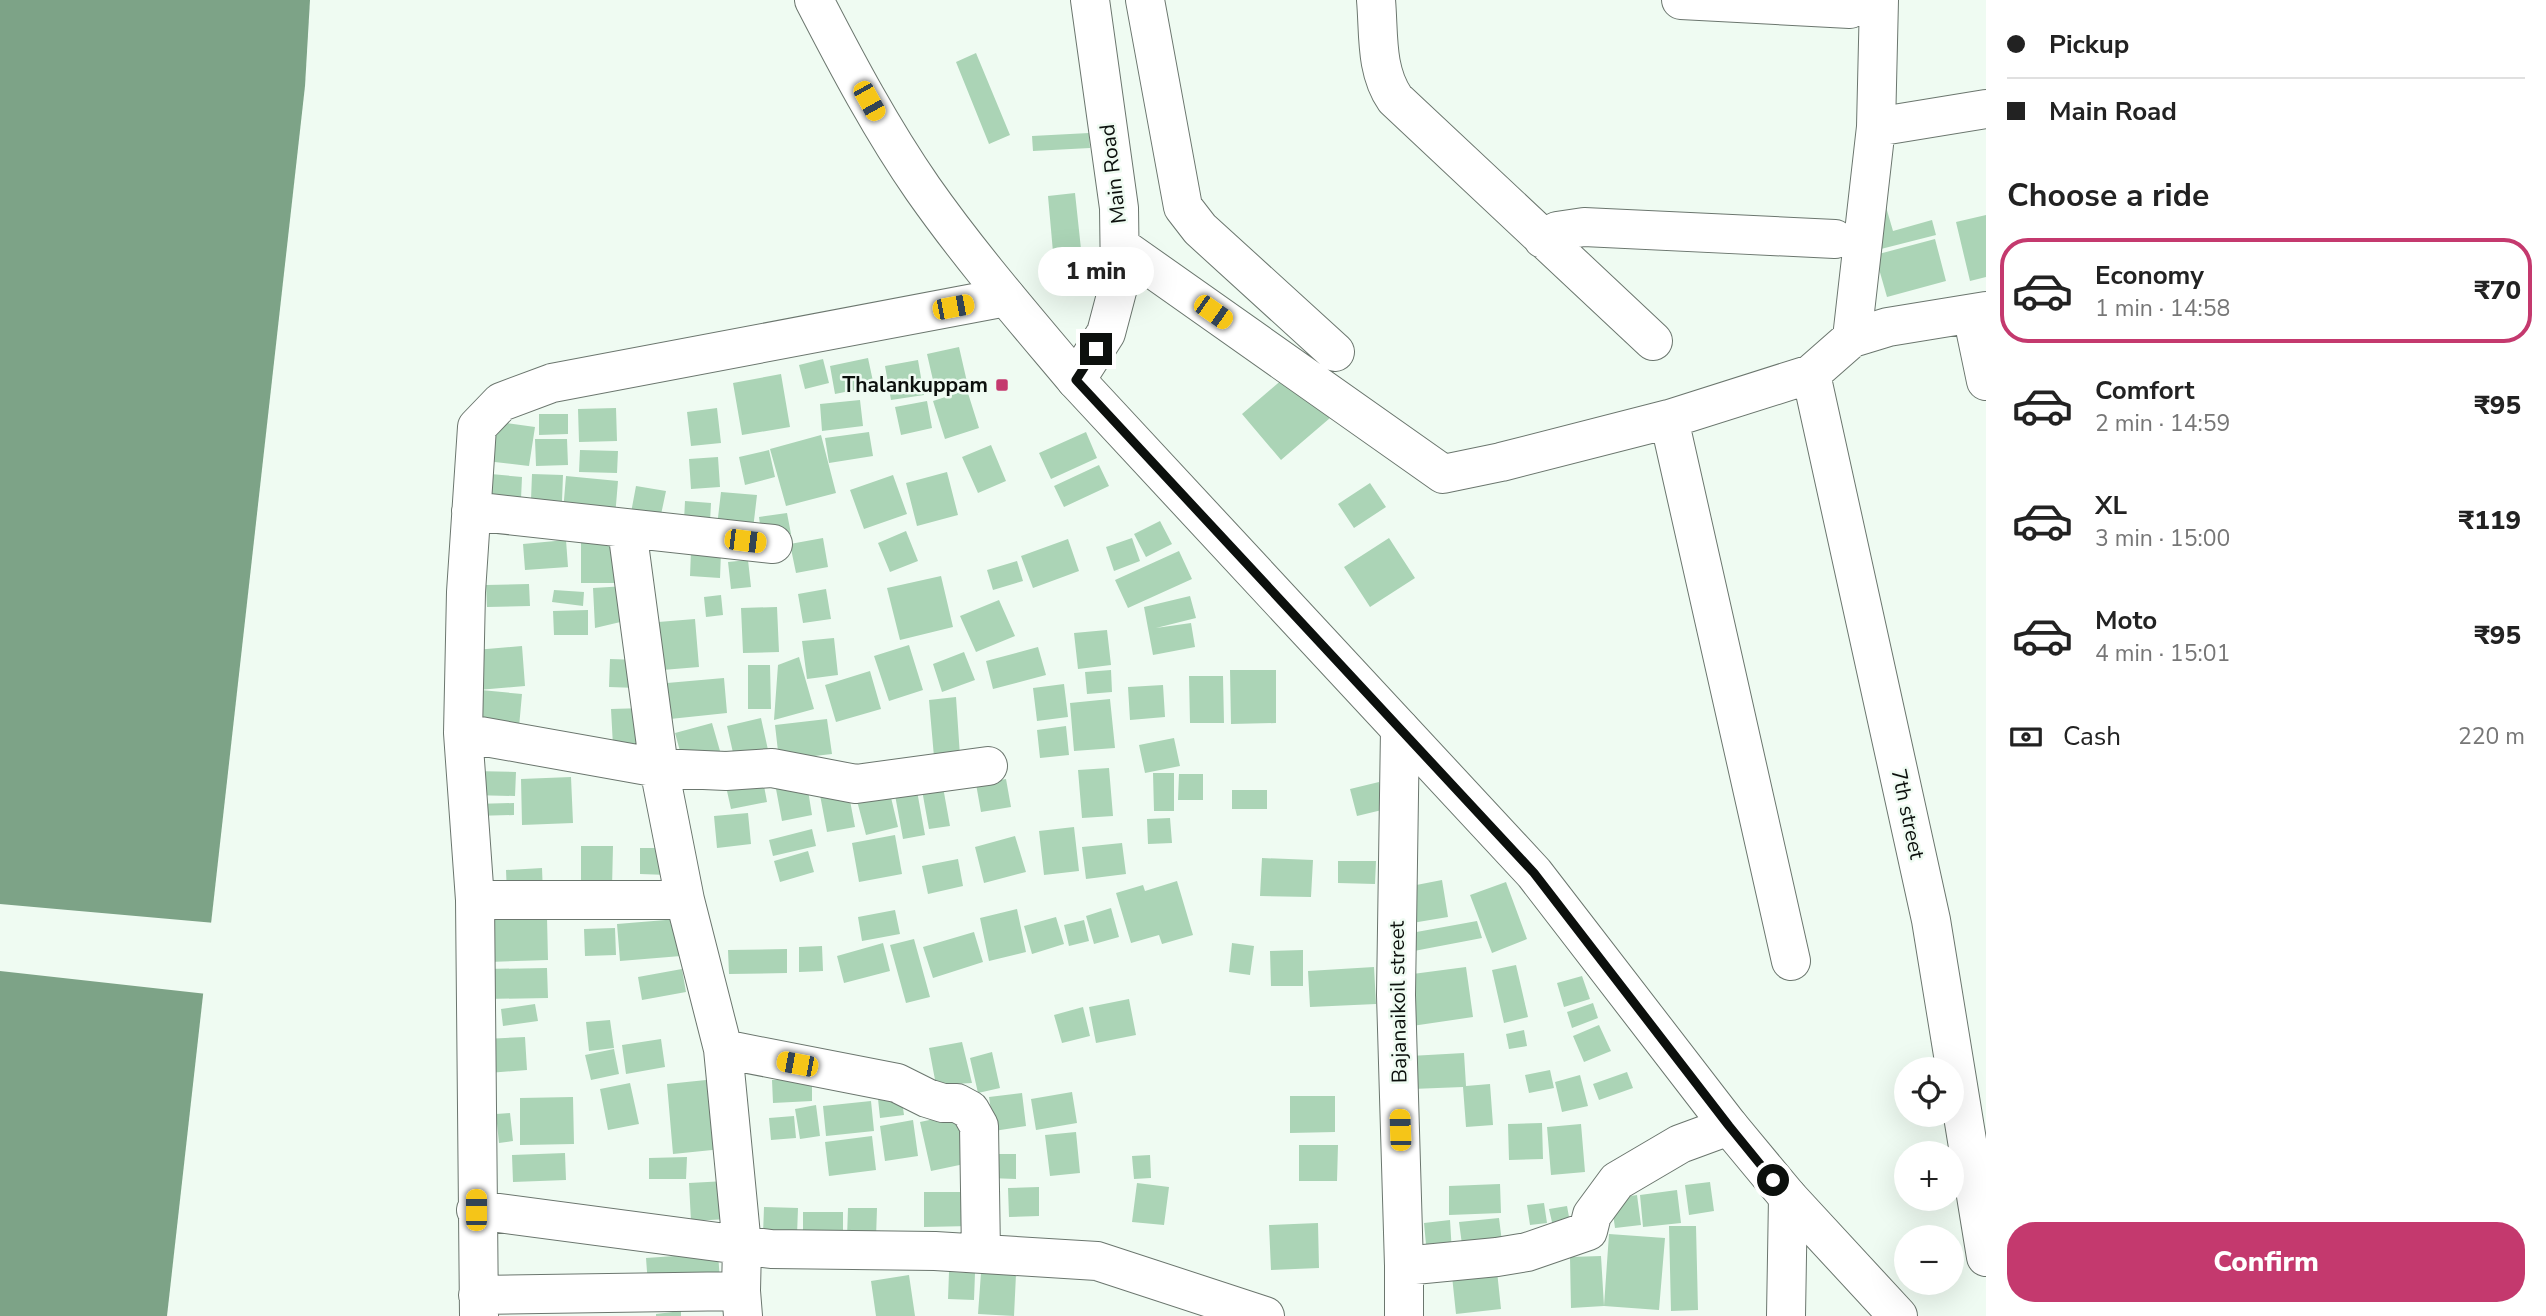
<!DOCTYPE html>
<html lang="en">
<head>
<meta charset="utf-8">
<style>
  body { margin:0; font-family:"Nunito Sans",sans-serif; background:#f2f2f2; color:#222; height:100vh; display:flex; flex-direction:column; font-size:26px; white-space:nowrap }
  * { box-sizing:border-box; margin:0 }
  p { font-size:23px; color:#767676 }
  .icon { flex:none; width:38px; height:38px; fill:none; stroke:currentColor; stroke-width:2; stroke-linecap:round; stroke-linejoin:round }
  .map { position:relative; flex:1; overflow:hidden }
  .panel { display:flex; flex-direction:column; background:#fff; width:560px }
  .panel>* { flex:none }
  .guide { display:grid; align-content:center; height:154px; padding:0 21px; background:#fff }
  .fabs { position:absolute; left:1894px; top:1057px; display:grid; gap:14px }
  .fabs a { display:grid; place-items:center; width:70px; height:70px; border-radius:50%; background:#fff; box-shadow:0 7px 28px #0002; font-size:35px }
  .end { position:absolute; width:32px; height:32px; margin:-16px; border:9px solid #0c100d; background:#fff; box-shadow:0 0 0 4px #fff }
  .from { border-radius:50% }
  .bubble { position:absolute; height:49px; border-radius:24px; background:#fff; box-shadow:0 7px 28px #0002; font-size:23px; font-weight:800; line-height:49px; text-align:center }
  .car { position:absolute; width:21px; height:42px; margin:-21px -10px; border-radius:9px; box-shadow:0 0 5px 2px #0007; background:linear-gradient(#f5c518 24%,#345 0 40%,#f5c518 0 76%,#345 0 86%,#f5c518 0) }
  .guide b { display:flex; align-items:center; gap:24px; height:66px; font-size:26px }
  .guide b+b { border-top:2px solid #e0e0e0 }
  .guide i { width:18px; height:18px; background:#222 }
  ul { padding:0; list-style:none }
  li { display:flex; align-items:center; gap:21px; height:105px; margin:0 14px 10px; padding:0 7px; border:4px solid transparent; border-radius:28px }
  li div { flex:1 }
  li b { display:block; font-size:26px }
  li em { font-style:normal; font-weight:800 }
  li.on { border-color:#c4396e }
  li>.icon { width:63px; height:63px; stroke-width:1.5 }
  h2 { padding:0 21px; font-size:32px; line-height:84px }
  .pay { display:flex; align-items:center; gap:18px; height:77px; padding:0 21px; font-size:26px }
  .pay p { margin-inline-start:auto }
  .button { display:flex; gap:14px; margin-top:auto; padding:14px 21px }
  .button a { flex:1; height:80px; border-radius:28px; background:#c4396e; color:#fff; font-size:28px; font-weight:800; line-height:80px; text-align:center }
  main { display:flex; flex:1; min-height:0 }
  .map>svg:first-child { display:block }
  .water { fill:#7da387 }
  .pier { fill:#effbf2 }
  .building { fill:#abd4b6 }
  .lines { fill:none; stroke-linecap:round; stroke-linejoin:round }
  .minor-casing { stroke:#6b766e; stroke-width:40 }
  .major-casing { stroke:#6b766e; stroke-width:40 }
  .minor { stroke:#fff; stroke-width:38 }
  .major { stroke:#fff; stroke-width:38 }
  .route { stroke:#0c100d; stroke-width:9 }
  .poi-dot { fill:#c4396e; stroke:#effbf2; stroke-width:2.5 }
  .labels { text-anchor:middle; stroke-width:5; stroke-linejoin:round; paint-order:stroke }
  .street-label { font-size:21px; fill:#0c100d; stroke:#effbf2 }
  .poi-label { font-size:21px; font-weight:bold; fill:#0c100d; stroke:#effbf2; text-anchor:end }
</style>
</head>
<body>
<main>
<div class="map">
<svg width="1986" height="1316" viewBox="0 0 1986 1316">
  <rect width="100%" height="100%" fill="#effbf2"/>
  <!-- water -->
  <path class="water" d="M0 0H310L305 86 167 1316H0Z"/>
  <!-- pier -->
  <path class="pier" d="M0 904 215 923 207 994 0 971Z"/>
  <!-- building -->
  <path class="building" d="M976 53 1010 135 989 144 956 62Z
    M1089 133 1090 148 1033 151 1032 136Z
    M1075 193 1081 249 1053 252 1048 196Z
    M1886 207 1893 231 1932 220 1936 235 1873 251 1876 210Z
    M1986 215V277L1970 281 1956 222Z
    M1935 239 1946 281 1887 297 1875 255Z
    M959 347 967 382 935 389 927 354Z
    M868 358 874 386 835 394 830 366Z
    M823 359 829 383 805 389 799 365Z
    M918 360 924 395 891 400 885 366Z
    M1291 372 1330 418 1281 460 1242 414Z
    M781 374 790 427 742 435 733 383Z
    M967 390 979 428 945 439 933 401Z
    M860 400 863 426 822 431 820 404Z
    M927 401 932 428 901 435 895 407Z
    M616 408 617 441 579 442 578 409Z
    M717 408 721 443 691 446 687 412Z
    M539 414H568V434L539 435Z
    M492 421 535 427 529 466 486 461Z
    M869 432 873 456 829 463 825 438Z
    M1086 432 1097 458 1051 479 1039 453Z
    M821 435 836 493 786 506 770 449Z
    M535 439H567L568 465 536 466Z
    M991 445 1006 481 978 493 962 457Z
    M580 450 618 451 617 473 579 472Z
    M769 450 775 477 745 485 739 457Z
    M718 457 720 487 691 489 689 459Z
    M1099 465 1109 486 1064 507 1054 486Z
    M947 472 958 515 917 526 906 483Z
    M491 474 522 477 521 499 489 497Z
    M532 474 563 475 562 501 531 500Z
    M893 475 907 514 864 529 850 490Z
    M566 476 618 481 615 517 563 512Z
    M1370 483 1386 507 1354 528 1338 504Z
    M636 486 666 491 659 524 630 518Z
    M721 492 757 495 753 529 717 526Z
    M685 501 711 503 710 522 684 521Z
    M787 513 791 534 762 539 759 517Z
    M1160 521 1172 544 1146 557 1134 534Z
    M906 531 918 561 890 572 878 543Z
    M581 538H621L622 583H581Z
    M823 538 828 567 796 573 790 544Z
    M1132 538 1140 561 1114 571 1106 547Z
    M1389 538 1415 578 1370 607 1344 567Z
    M1068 539 1079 571 1033 588 1021 556Z
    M566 540 568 567 525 570 523 544Z
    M691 551 721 552 720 578 690 576Z
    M1179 551 1192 579 1128 608 1115 580Z
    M748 560 751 587 731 589 728 562Z
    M1017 561 1023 581 993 590 987 570Z
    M941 576 953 627 900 640 887 588Z
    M529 584 530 606 487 607 486 585Z
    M626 586 629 620 595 628 593 588Z
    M826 589 831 619 803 623 798 594Z
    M554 590 584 592 583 606 552 602Z
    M721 595 723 615 706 617 704 597Z
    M1190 596 1196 618 1156 628 1191 623 1195 647 1153 655 1144 607Z
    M999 600 1015 636 976 652 960 616Z
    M777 607 779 652 743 653 741 608Z
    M588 610V635H554L553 611Z
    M695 619 699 667 650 671 646 623Z
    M1107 630 1111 665 1078 669 1074 633Z
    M834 638 838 675 807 679 802 641Z
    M909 645 923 690 889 701 874 656Z
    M522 646 525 686 478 690 475 650Z
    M1038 647 1046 675 993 689 986 661Z
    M964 652 975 680 942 692 933 664Z
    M799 657 814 709 774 720 778 665Z
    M610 659 639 660 638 688 609 687Z
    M748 665H770L771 709H748Z
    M1111 670 1112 692 1087 694 1085 672Z
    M1230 670H1276V723L1231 724Z
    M870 671 881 709 836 722 825 685Z
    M1189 676H1223L1224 723H1190Z
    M724 678 727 713 670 719 667 683Z
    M1064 684 1068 717 1037 721 1033 688Z
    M1163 685 1165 717 1130 720 1128 687Z
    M481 690 522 694 519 727 478 724Z
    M956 697 960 756 934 757 929 700Z
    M1110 699 1115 748 1074 751 1070 703Z
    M644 708 646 744 613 746 611 709Z
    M761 718 770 759 736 766 727 726Z
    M827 719 832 754 779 760 775 725Z
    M712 723 720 751 683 762 675 733Z
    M1066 726 1069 755 1040 758 1037 730Z
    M1174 738 1180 766 1145 773 1139 745Z
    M1109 768 1113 816 1082 818 1078 770Z
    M472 771 516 772 515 796 471 795Z
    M1153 773H1174V811H1154Z
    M1179 774H1203V800H1178Z
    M762 775 767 802 731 809 725 782Z
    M571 777 573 823 522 825 521 779Z
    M1006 779 1011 807 981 812 976 784Z
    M1379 782 1386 809 1357 816 1350 789Z
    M807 784 812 815 782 821 776 789Z
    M943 787 950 826 929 829 922 790Z
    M889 789 898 827 866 835 856 797Z
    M848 790 855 827 827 832 820 795Z
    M1232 790H1267V809H1232Z
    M917 791 925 835 903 839 895 795Z
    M514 803V815L474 816V804Z
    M748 813 751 844 717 848 714 816Z
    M1170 818 1172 843 1148 844 1147 819Z
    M1074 827 1079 871 1044 875 1039 831Z
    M812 829 816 846 773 856 769 840Z
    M895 835 902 874 859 882 852 843Z
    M1015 836 1026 872 984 883 975 847Z
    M1122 843 1126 874 1086 879 1082 847Z
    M581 846H613L612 888H581Z
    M640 848H669L668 875 640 874Z
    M808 851 814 872 780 882 774 861Z
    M1262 858 1313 860 1311 897 1260 896Z
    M958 859 963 886 928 894 922 866Z
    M1338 861H1376L1375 884 1338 883Z
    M542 868 543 894 507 895 506 870Z
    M1442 880 1448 917 1412 923 1406 887Z
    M1177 881 1193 935 1162 944 1159 935 1131 943 1116 893 1143 885 1145 891Z
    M1506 882 1527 939 1492 953 1470 895Z
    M1111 908 1119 937 1094 944 1086 916Z
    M1017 909 1026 952 989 961 980 918Z
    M895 910 900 934 862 941 858 917Z
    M547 917 548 960 488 962 487 919Z
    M1056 917 1064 944 1032 954 1024 926Z
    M678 919 681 956 620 961 617 924Z
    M1084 920 1089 941 1069 946 1064 925Z
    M1477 921 1482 938 1414 951 1411 933Z
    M615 928 616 955 585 956 584 929Z
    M974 932 983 962 933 978 923 947Z
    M914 939 930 997 906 1003 890 945Z
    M883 943 890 971 844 983 837 956Z
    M1232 943 1254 946 1250 975 1229 972Z
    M822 946 823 971 799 972V947Z
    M787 949V973L729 974 728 950Z
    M1303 950V986H1271L1270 951Z
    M1516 965 1528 1017 1504 1023 1492 970Z
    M1374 967 1376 1004 1310 1007 1308 971Z
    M1466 967 1473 1017 1412 1026 1405 975Z
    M547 968 548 998 485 999V969Z
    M682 969 686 992 642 1000 638 977Z
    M1582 976 1590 999 1564 1007 1557 983Z
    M1129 999 1136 1035 1096 1043 1089 1007Z
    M1593 1003 1598 1018 1572 1028 1567 1012Z
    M535 1004 538 1021 503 1026 501 1009Z
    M1083 1007 1090 1036 1062 1043 1054 1015Z
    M610 1020 614 1048 589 1051 586 1022Z
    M1599 1025 1611 1051 1584 1062 1573 1036Z
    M1524 1030 1527 1046 1509 1049 1506 1034Z
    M525 1037 527 1070 488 1073 485 1039Z
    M661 1039 665 1067 626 1074 622 1045Z
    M962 1042 972 1083 936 1085 929 1048Z
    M614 1049 619 1074 591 1080 585 1055Z
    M992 1052 1000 1088 978 1093 970 1058Z
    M1464 1053 1466 1086 1490 1084 1493 1125 1466 1127 1463 1087 1412 1089 1410 1056Z
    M1550 1070 1554 1088 1529 1093 1525 1075Z
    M1627 1072 1633 1088 1599 1100 1593 1084Z
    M1580 1075 1588 1106 1562 1112 1555 1082Z
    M716 1079 722 1149 673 1154 667 1084Z
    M812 1079V1101L773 1103 772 1080Z
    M630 1083 639 1124 608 1130 600 1089Z
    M900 1087 904 1115 880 1118 877 1089Z
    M1072 1092 1077 1123 1036 1130 1031 1099Z
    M1022 1093 1026 1126 994 1131 989 1097Z
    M1290 1096H1335V1132L1290 1133Z
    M573 1097 574 1144 520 1145V1098Z
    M871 1101 874 1131 826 1136 823 1106Z
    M816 1105 820 1136 800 1139 795 1109Z
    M510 1113 513 1141 499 1143 496 1114Z
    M958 1114 969 1163 931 1171 920 1122Z
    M794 1116 796 1138 771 1140 769 1118Z
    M913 1120 918 1156 885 1161 880 1126Z
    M1542 1123 1543 1159 1509 1160 1508 1124Z
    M1581 1124 1585 1172 1551 1175 1547 1127Z
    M1076 1132 1080 1173 1050 1176 1045 1135Z
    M872 1136 876 1170 829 1176 825 1142Z
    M1299 1145H1338L1337 1181H1299Z
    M565 1153 566 1180 513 1182 512 1155Z
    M990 1154H1016V1179L989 1178Z
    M1150 1155 1151 1178 1134 1179 1132 1156Z
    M687 1157 686 1179H649V1158Z
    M726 1181 728 1219 691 1221 689 1183Z
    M1710 1182 1714 1211 1689 1215 1685 1185Z
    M1137 1183 1169 1187 1164 1225 1132 1222Z
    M1500 1184 1501 1213 1449 1215V1186Z
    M1039 1187V1216L1009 1217 1008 1188Z
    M1677 1190 1681 1223 1643 1227 1640 1195Z
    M924 1192H970V1226L924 1227Z
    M1637 1195 1641 1225 1615 1228 1611 1199Z
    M1544 1203 1547 1223 1530 1225 1527 1205Z
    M1567 1206 1571 1228 1554 1231 1549 1209Z
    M764 1207 798 1208 797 1235H763Z
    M848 1208H877L876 1238H847Z
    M803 1212H843V1243H803Z
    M1499 1218 1503 1250 1463 1252 1459 1222Z
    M1450 1220 1452 1253 1427 1255 1424 1223Z
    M1318 1223 1319 1268 1271 1270 1269 1225Z
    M1669 1226H1696L1698 1310 1671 1311Z
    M1609 1234 1665 1238 1659 1310 1604 1306 1571 1308 1570 1257 1601 1256 1604 1306Z
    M718 1253 720 1281 648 1285 646 1258Z
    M1497 1271 1501 1309 1456 1314 1452 1276Z
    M949 1272 975 1273 974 1300 948 1299Z
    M981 1273 1016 1274 1014 1316 978 1314Z
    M909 1275 915 1316H876L871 1281Z
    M681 1311V1316H656V1314Z"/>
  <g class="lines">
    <!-- minor casing -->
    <g class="minor-casing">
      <path id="minor" d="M1145 0 1183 207 1200 229 1335 352
        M1376 0C1379 33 1375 70 1395 99L1653 341
        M1681 0 1850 9
        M1876 127 1986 109
        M1543 239 1557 231 1584 227 1835 239
        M1120 246 1443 474 1501 462 1669 419 1811 374 1852 338 1888 327 1986 311
        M1972 314 1986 381
        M1852 338 1876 127 1879 0
        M1811 374 1931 920 1986 1257
        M1076 380 1106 333 1120 280 1119 208 1090 0
        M1669 419 1791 961
        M471 511 773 544
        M627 529 659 768 726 771 772 768 856 784 988 766
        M1400 729 1396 995 1404 1266V1316
        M463 733 659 768 685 900
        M475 900H685L723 1049 742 1246 741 1291 743 1316
        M723 1049 897 1083 927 1098 943 1103H957L970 1110 979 1126 981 1253
        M476 1210 771 1249 935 1251 1097 1261 1265 1316
        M1404 1266 1497 1257 1527 1252 1588 1231 1592 1215 1617 1181 1680 1144 1729 1126
        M478 1295 741 1291
        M479 1316 475 900 463 733 466 592 477 427 501 402 552 383 1006 297
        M1786 1316 1788 1197"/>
    </g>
    <!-- major casing -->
    <g class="major-casing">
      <path id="major" d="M814 0C847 64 882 130 923 189 970 256 1024 318 1076 380L1534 873 1729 1126 1788 1197 1898 1316"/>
    </g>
    <!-- minor -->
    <use href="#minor" class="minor"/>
    <!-- major -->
    <use href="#major" class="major"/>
  </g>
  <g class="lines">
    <!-- route -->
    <path class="route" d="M1096 349 1076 380 1534 873 1729 1126 1773 1180"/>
  </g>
  <!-- markers -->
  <rect class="poi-dot" x="995" y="378" width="14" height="14" rx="3.5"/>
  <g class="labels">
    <!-- street labels -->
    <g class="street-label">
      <text transform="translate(1113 174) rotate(-97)" y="7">Main Road</text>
      <text transform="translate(1908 814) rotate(78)" y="7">7th street</text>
      <text transform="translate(1398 1002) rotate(-91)" y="7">Bajanaikoil street</text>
    </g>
    <!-- poi labels -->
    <g class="poi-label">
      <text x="988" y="392">Thalankuppam</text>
    </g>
  </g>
</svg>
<div class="fabs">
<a><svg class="icon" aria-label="locate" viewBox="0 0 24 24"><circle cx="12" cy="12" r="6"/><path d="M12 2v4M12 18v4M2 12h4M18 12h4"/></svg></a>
<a>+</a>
<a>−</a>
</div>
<i class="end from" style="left:1773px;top:1180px"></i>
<i class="end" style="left:1096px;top:349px"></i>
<div class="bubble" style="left:1038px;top:247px;width:116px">1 min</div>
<i class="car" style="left:869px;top:101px;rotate:151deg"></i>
<i class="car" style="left:953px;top:307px;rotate:79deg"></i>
<i class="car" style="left:1213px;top:312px;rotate:125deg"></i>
<i class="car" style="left:745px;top:541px;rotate:97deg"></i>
<i class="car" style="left:797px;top:1064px;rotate:281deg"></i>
<i class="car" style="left:1400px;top:1130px;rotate:358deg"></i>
<i class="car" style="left:476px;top:1210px;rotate:0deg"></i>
</div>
<section class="panel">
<div class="guide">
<b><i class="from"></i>Pickup</b>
<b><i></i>Main Road</b>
</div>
<h2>Choose a ride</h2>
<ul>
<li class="on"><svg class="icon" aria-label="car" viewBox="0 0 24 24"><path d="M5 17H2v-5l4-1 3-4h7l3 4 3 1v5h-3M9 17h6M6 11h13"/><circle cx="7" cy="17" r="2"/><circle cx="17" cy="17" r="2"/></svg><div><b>Economy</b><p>1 min · 14:58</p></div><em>₹70</em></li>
<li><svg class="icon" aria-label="car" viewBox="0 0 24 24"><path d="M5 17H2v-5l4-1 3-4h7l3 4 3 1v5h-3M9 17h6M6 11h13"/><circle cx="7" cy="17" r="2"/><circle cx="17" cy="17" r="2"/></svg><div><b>Comfort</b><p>2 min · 14:59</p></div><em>₹95</em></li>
<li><svg class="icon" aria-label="car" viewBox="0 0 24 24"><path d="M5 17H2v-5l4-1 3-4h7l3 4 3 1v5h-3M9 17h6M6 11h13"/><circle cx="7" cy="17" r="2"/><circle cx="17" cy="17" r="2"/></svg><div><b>XL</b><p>3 min · 15:00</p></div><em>₹119</em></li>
<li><svg class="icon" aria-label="car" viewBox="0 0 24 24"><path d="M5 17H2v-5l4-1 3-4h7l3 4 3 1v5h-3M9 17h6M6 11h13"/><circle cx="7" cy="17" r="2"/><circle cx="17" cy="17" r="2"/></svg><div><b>Moto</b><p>4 min · 15:01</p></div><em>₹95</em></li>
</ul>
<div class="pay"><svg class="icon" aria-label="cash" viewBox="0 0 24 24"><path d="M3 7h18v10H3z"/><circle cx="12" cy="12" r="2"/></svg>Cash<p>220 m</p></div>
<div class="button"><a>Confirm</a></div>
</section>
</main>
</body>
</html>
